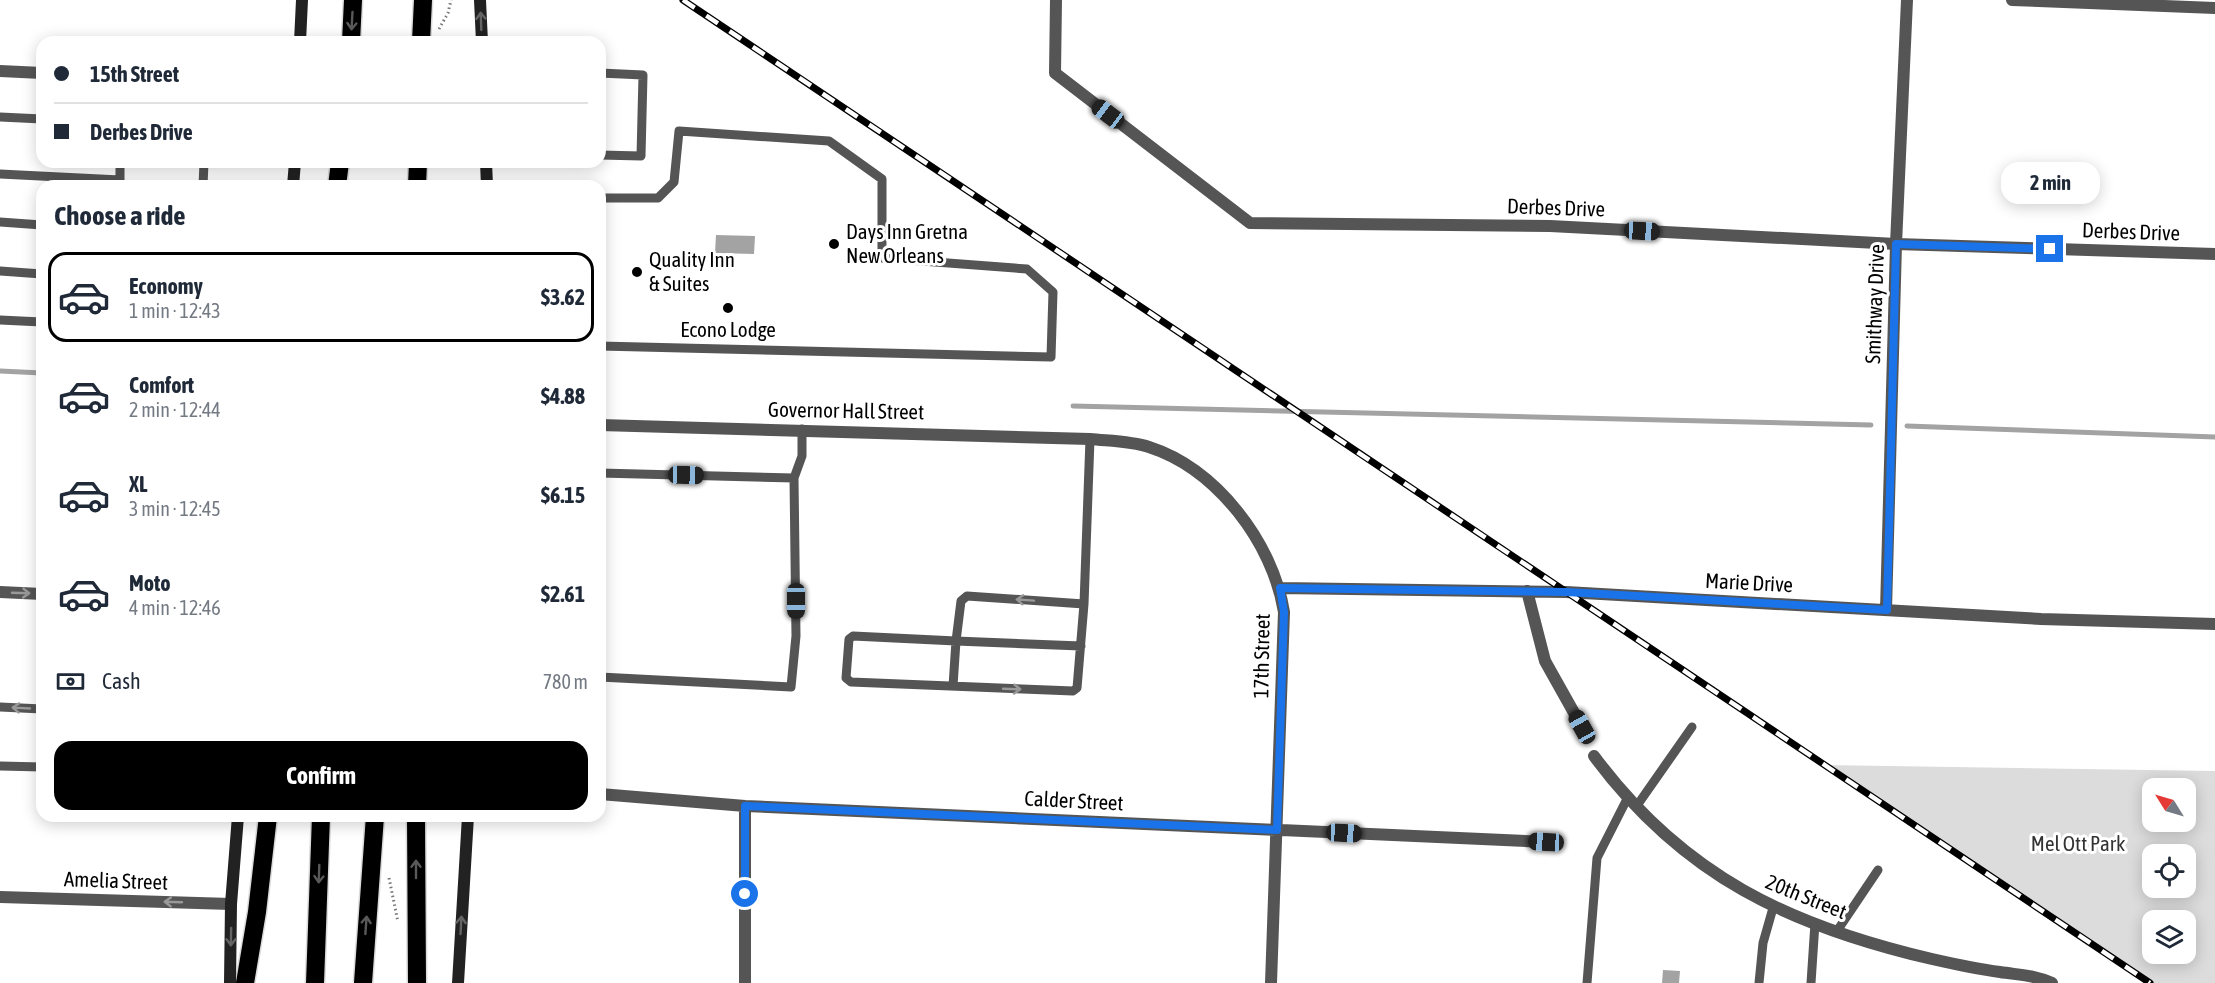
<!DOCTYPE html>
<html lang="en">
<head>
<meta charset="utf-8">
<style>
  body { margin:0; font-family:"Asap Condensed",sans-serif; background:#f2f2f3; color:#1f2937; height:100vh; display:flex; flex-direction:column; font-size:22px; white-space:nowrap }
  * { box-sizing:border-box; margin:0 }
  p { font-size:20px; color:#747a83 }
  .icon { flex:none; width:33px; height:33px; fill:none; stroke:currentColor; stroke-width:2; stroke-linecap:round; stroke-linejoin:round }
  .map { position:relative; flex:1; overflow:hidden }
  .details { position:absolute; left:36px; top:180px; width:570px; height:642px; display:flex; flex-direction:column; background:#fff; border-radius:18px; box-shadow:0 3px 15px #0003 }
  .details>* { flex:none }
  .hud { position:absolute; left:36px; top:36px; width:570px; height:132px; border-radius:18px; box-shadow:0 3px 15px #0003; display:grid; align-content:center; height:132px; padding:0 18px; background:#fff }
  .needle { width:39px; rotate:307deg }
  .fabs { position:absolute; left:2142px; top:778px; display:grid; gap:12px }
  .fabs a { display:grid; place-items:center; width:54px; height:54px; border-radius:12px; background:#fff; box-shadow:0 3px 15px #0003; font-size:30px }
  .end { position:absolute; width:27px; height:27px; margin:-14px; border:8px solid #1a73e8; background:#fff; box-shadow:0 0 0 3px #fff }
  .from { border-radius:50% }
  .bubble { position:absolute; height:42px; border-radius:18px; background:#fff; box-shadow:0 3px 15px #0003; font-size:20px; font-weight:700; line-height:42px; text-align:center }
  .car { position:absolute; width:18px; height:36px; margin:-18px -9px; border-radius:8px; box-shadow:0 0 4px 2px #0007; background:linear-gradient(#222 24%,#8ab4d8 0 40%,#222 0 76%,#8ab4d8 0 86%,#222 0) }
  .hud b { display:flex; align-items:center; gap:21px; height:57px; font-size:22px }
  .hud b+b { border-top:2px solid #e0e1e3 }
  .hud i { width:15px; height:15px; background:#1f2937 }
  ul { padding:0; list-style:none }
  li { display:flex; align-items:center; gap:18px; height:90px; margin:0 12px 9px; padding:0 6px; border:3px solid transparent; border-radius:18px }
  li div { flex:1 }
  li b { display:block; font-size:22px }
  li em { font-style:normal; font-weight:700 }
  li.active { border-color:#000 }
  li>.icon { width:54px; height:54px; stroke-width:1.5 }
  h2 { padding:0 18px; font-size:27px; line-height:72px }
  .pay { display:flex; align-items:center; gap:15px; height:66px; padding:0 18px; font-size:22px }
  .pay p { margin-inline-start:auto }
  .cta { display:flex; gap:12px; margin-top:auto; padding:12px 18px }
  .cta a { flex:1; height:69px; border-radius:18px; background:#000; color:#fff; font-size:24px; font-weight:700; line-height:69px; text-align:center }
  .map>svg:first-child { display:block }
  .green { fill:#dcdcdc; fill-rule:evenodd }
  .water { fill:#a3a3a3 }
  .lines { fill:none; stroke-linecap:round; stroke-linejoin:round }
  .stream { stroke:#a3a3a3; stroke-width:5 }
  .highway-casing { stroke:#dbdbdb; stroke-width:21 }
  .path { stroke:#777; stroke-width:3; stroke-dasharray:1.5 3; stroke-linecap:butt }
  .lane { stroke:#555; stroke-width:9 }
  .street { stroke:#555; stroke-width:12 }
  .secondary { stroke:#222; stroke-width:12 }
  .highway { stroke:#000; stroke-width:18 }
  .rail-casing { stroke:#000; stroke-width:7 }
  .rail { stroke:#fff; stroke-width:4.5; stroke-dasharray:14; stroke-linecap:butt }
  .highway-bridge-casing { stroke:#dbdbdb; stroke-width:21; stroke-linecap:butt }
  .highway-bridge { stroke:#000; stroke-width:18 }
  .oneway { stroke:#595959 }
  .oneway2 { stroke:#646464 }
  .oneway3 { stroke:#999 }
  .route { stroke:#1a73e8; stroke-width:8 }
  .poi-dot { fill:#000; stroke:#fff; stroke-width:2 }
  .labels { text-anchor:middle; stroke-width:6; stroke-linejoin:round; paint-order:stroke }
  .street-label { font-size:21px; fill:#000; stroke:#fff }
  .poi-label { font-size:21px; fill:#000; stroke:#fff; text-anchor:start }
  .park-label { font-size:21px; fill:#333; stroke:#fff }
</style>
</head>
<body>
<div class="map">
<svg width="2215" height="983" viewBox="0 0 2215 983">
  <rect width="100%" height="100%" fill="#fff"/>
  <!-- green -->
  <path class="green" d="M1824 765 2215 771V983H2150ZM2152 789H2186V822H2152ZM2152 855H2186V888H2152ZM2152 921H2186V954H2152Z"/>
  <!-- water -->
  <path class="water" d="M716 235 755 236 754 254 715 253Z
    M1663 970 1680 971 1679 983H1662Z"/>
  <g class="lines">
    <!-- stream -->
    <path class="stream" d="M0 371 42 373
      M1073 406 1871 425
      M1907 426 2215 437"/>
    <!-- highway casing -->
    <g class="highway-casing">
      <path id="highway" d="M351 42 353 0
        M421 42 423 0
        M337 186 340 162
        M416 816 417 983
        M245 983 257 912 268 816
        M315 983 321 816"/>
    </g>
    <!-- path -->
    <path class="path" d="M439 29 448 13 451 0
      M389 878 398 922"/>
    <!-- lane -->
    <path class="lane" d="M600 73 643 75 641 156 600 155
      M0 117 42 119
      M0 174 120 180
      M120 184V162
      M203 186 204 162
      M600 198H658L674 182 679 131 829 141 882 179V258L1027 269 1053 292 1051 357 600 346
      M0 222 42 225
      M0 271 42 274
      M0 320 42 322
      M600 473 794 478 802 456V429
      M1081 646 956 641 961 601 967 596 1084 604
      M600 677 791 687 796 636 794 478
      M953 686 956 641 853 636 849 639 846 678 851 682 1073 691 1077 688 1084 604 1090 439
      M0 707 42 709
      M0 766 42 767
      M1636 807 1692 727
      M1837 931 1878 870
      M1587 983 1597 858 1627 799
      M1759 983 1763 943 1773 908
      M1811 983 1815 923"/>
    <!-- street -->
    <path class="street" d="M1056 0 1055 73 1250 223 1550 226 1896 244 2215 254
      M2012 0 2215 8
      M0 71 42 73
      M600 425 1090 439C1109 441 1131 441 1149 447 1217 469 1273 543 1284 612L1271 983
      M1280 588 1566 592 2041 619 2215 624
      M1527 591 1545 661 1582 727
      M0 592 42 594
      M1886 610 1896 244 1907 0
      M1594 756C1683 876 1790 926 1932 959 1954 964 1977 969 2000 972 2019 975 2035 975 2052 983
      M600 794 745 806 1546 842
      M0 897 231 904
      M745 983V806"/>
    <!-- secondary -->
    <path class="secondary" d="M480 0 482 42
      M300 42 302 0
      M486 162 487 186
      M293 186 295 162
      M230 983 231 904 238 816
      M458 983 468 816"/>
    <!-- highway -->
    <use href="#highway" class="highway"/>
    <!-- rail casing -->
    <g class="rail-casing">
      <path id="rail" d="M683 0 2150 983"/>
    </g>
    <!-- rail -->
    <use href="#rail" class="rail"/>
    <!-- highway-bridge casing -->
    <g class="highway-bridge-casing">
      <path id="highway-bridge" d="M417 186 418 162
        M363 983 375 816"/>
    </g>
    <!-- highway-bridge -->
    <use href="#highway-bridge" class="highway-bridge"/>
  </g>
  <!-- one-way arrows -->
  <defs><path id="oneway-shaft" d="M-6 0H5M1.5-3L5.5 0L1.5 3" fill="none" stroke-width="1.6" stroke-linecap="round" stroke-linejoin="round" transform="scale(1.5)"/></defs>
  <g class="oneway">
    <use href="#oneway-shaft" transform="translate(352 21) rotate(93)"/>
    <use href="#oneway-shaft" transform="translate(416 869) rotate(-90)"/>
    <use href="#oneway-shaft" transform="translate(319 874) rotate(92)"/>
    <use href="#oneway-shaft" transform="translate(366 925) rotate(-86)"/>
  </g>
  <g class="oneway2">
    <use href="#oneway-shaft" transform="translate(481 21) rotate(-92)"/>
    <use href="#oneway-shaft" transform="translate(461 925) rotate(-87)"/>
    <use href="#oneway-shaft" transform="translate(231 937) rotate(91)"/>
  </g>
  <g class="oneway3">
    <use href="#oneway-shaft" transform="translate(21 593) rotate(2)"/>
    <use href="#oneway-shaft" transform="translate(1025 600) rotate(-176)"/>
    <use href="#oneway-shaft" transform="translate(1012 689) rotate(2)"/>
    <use href="#oneway-shaft" transform="translate(21 708) rotate(-177)"/>
    <use href="#oneway-shaft" transform="translate(173 902) rotate(-178)"/>
  </g>
  <g class="lines">
    <!-- route -->
    <path class="route" d="M745 894V806L1277 830 1284 612 1280 588 1566 592 1887 610 1896 244 2050 249"/>
  </g>
  <!-- markers -->
  <g class="poi-dot">
    <circle cx="834" cy="244" r="6"/>
    <circle cx="637" cy="272" r="6"/>
    <circle cx="728" cy="308" r="6"/>
  </g>
  <g class="labels">
    <!-- street labels -->
    <g class="street-label">
      <text transform="translate(1556 208) rotate(2)" y="7">Derbes Drive</text>
      <text transform="translate(2131 232) rotate(2)" y="7">Derbes Drive</text>
      <text transform="translate(1875 304) rotate(-88)" y="7">Smithway Drive</text>
      <text transform="translate(846 411) rotate(1)" y="7">Governor Hall Street</text>
      <text transform="translate(1749 583) rotate(3)" y="7">Marie Drive</text>
      <text transform="translate(1262 656) rotate(-89)" y="7">17th Street</text>
      <text transform="translate(1074 801) rotate(3)" y="7">Calder Street</text>
      <text transform="translate(116 881) rotate(2)" y="7">Amelia Street</text>
      <text transform="translate(1806 897) rotate(22)" y="7">20th Street</text>
    </g>
    <!-- poi labels -->
    <g class="poi-label">
      <text x="846" y="239">Days Inn Gretna<tspan x="846" dy="24">New Orleans</tspan></text>
      <text x="649" y="267">Quality Inn<tspan x="649" dy="24">&amp; Suites</tspan></text>
      <text x="728" y="337" text-anchor="middle">Econo Lodge</text>
    </g>
    <!-- park labels -->
    <g class="park-label">
      <text x="2078" y="851">Mel Ott Park</text>
    </g>
  </g>
</svg>
<div class="fabs">
<a><svg class="needle" viewBox="-14 -14 28 28"><path d="M0-13l5 13h-10z" fill="#e53935"/><path d="M0 13l5-13h-10z" fill="#747a83"/></svg></a>
<a><svg class="icon" aria-label="locate" viewBox="0 0 24 24"><circle cx="12" cy="12" r="6"/><path d="M12 2v4M12 18v4M2 12h4M18 12h4"/></svg></a>
<a><svg class="icon" aria-label="layers" viewBox="0 0 24 24"><path d="M12 4l9 5-9 5-9-5zM3 14l9 5 9-5"/></svg></a>
</div>
<i class="end from" style="left:745px;top:894px"></i>
<i class="end" style="left:2050px;top:249px"></i>
<div class="bubble" style="left:2001px;top:162px;width:99px">2 min</div>
<i class="car" style="left:1108px;top:114px;rotate:307deg"></i>
<i class="car" style="left:1642px;top:231px;rotate:93deg"></i>
<i class="car" style="left:686px;top:475px;rotate:91deg"></i>
<i class="car" style="left:796px;top:601px;rotate:180deg"></i>
<i class="car" style="left:1582px;top:727px;rotate:331deg"></i>
<i class="car" style="left:1344px;top:833px;rotate:93deg"></i>
<i class="car" style="left:1546px;top:842px;rotate:273deg"></i>
<div class="hud">
<b><i class="from"></i>15th Street</b>
<b><i></i>Derbes Drive</b>
</div>
<section class="details">
<h2>Choose a ride</h2>
<ul>
<li class="active"><svg class="icon" aria-label="car" viewBox="0 0 24 24"><path d="M5 17H2v-5l4-1 3-4h7l3 4 3 1v5h-3M9 17h6M6 11h13"/><circle cx="7" cy="17" r="2"/><circle cx="17" cy="17" r="2"/></svg><div><b>Economy</b><p>1 min · 12:43</p></div><em>$3.62</em></li>
<li><svg class="icon" aria-label="car" viewBox="0 0 24 24"><path d="M5 17H2v-5l4-1 3-4h7l3 4 3 1v5h-3M9 17h6M6 11h13"/><circle cx="7" cy="17" r="2"/><circle cx="17" cy="17" r="2"/></svg><div><b>Comfort</b><p>2 min · 12:44</p></div><em>$4.88</em></li>
<li><svg class="icon" aria-label="car" viewBox="0 0 24 24"><path d="M5 17H2v-5l4-1 3-4h7l3 4 3 1v5h-3M9 17h6M6 11h13"/><circle cx="7" cy="17" r="2"/><circle cx="17" cy="17" r="2"/></svg><div><b>XL</b><p>3 min · 12:45</p></div><em>$6.15</em></li>
<li><svg class="icon" aria-label="car" viewBox="0 0 24 24"><path d="M5 17H2v-5l4-1 3-4h7l3 4 3 1v5h-3M9 17h6M6 11h13"/><circle cx="7" cy="17" r="2"/><circle cx="17" cy="17" r="2"/></svg><div><b>Moto</b><p>4 min · 12:46</p></div><em>$2.61</em></li>
</ul>
<div class="pay"><svg class="icon" aria-label="cash" viewBox="0 0 24 24"><path d="M3 7h18v10H3z"/><circle cx="12" cy="12" r="2"/></svg>Cash<p>780 m</p></div>
<div class="cta"><a>Confirm</a></div>
</section>
</div>
</body>
</html>
